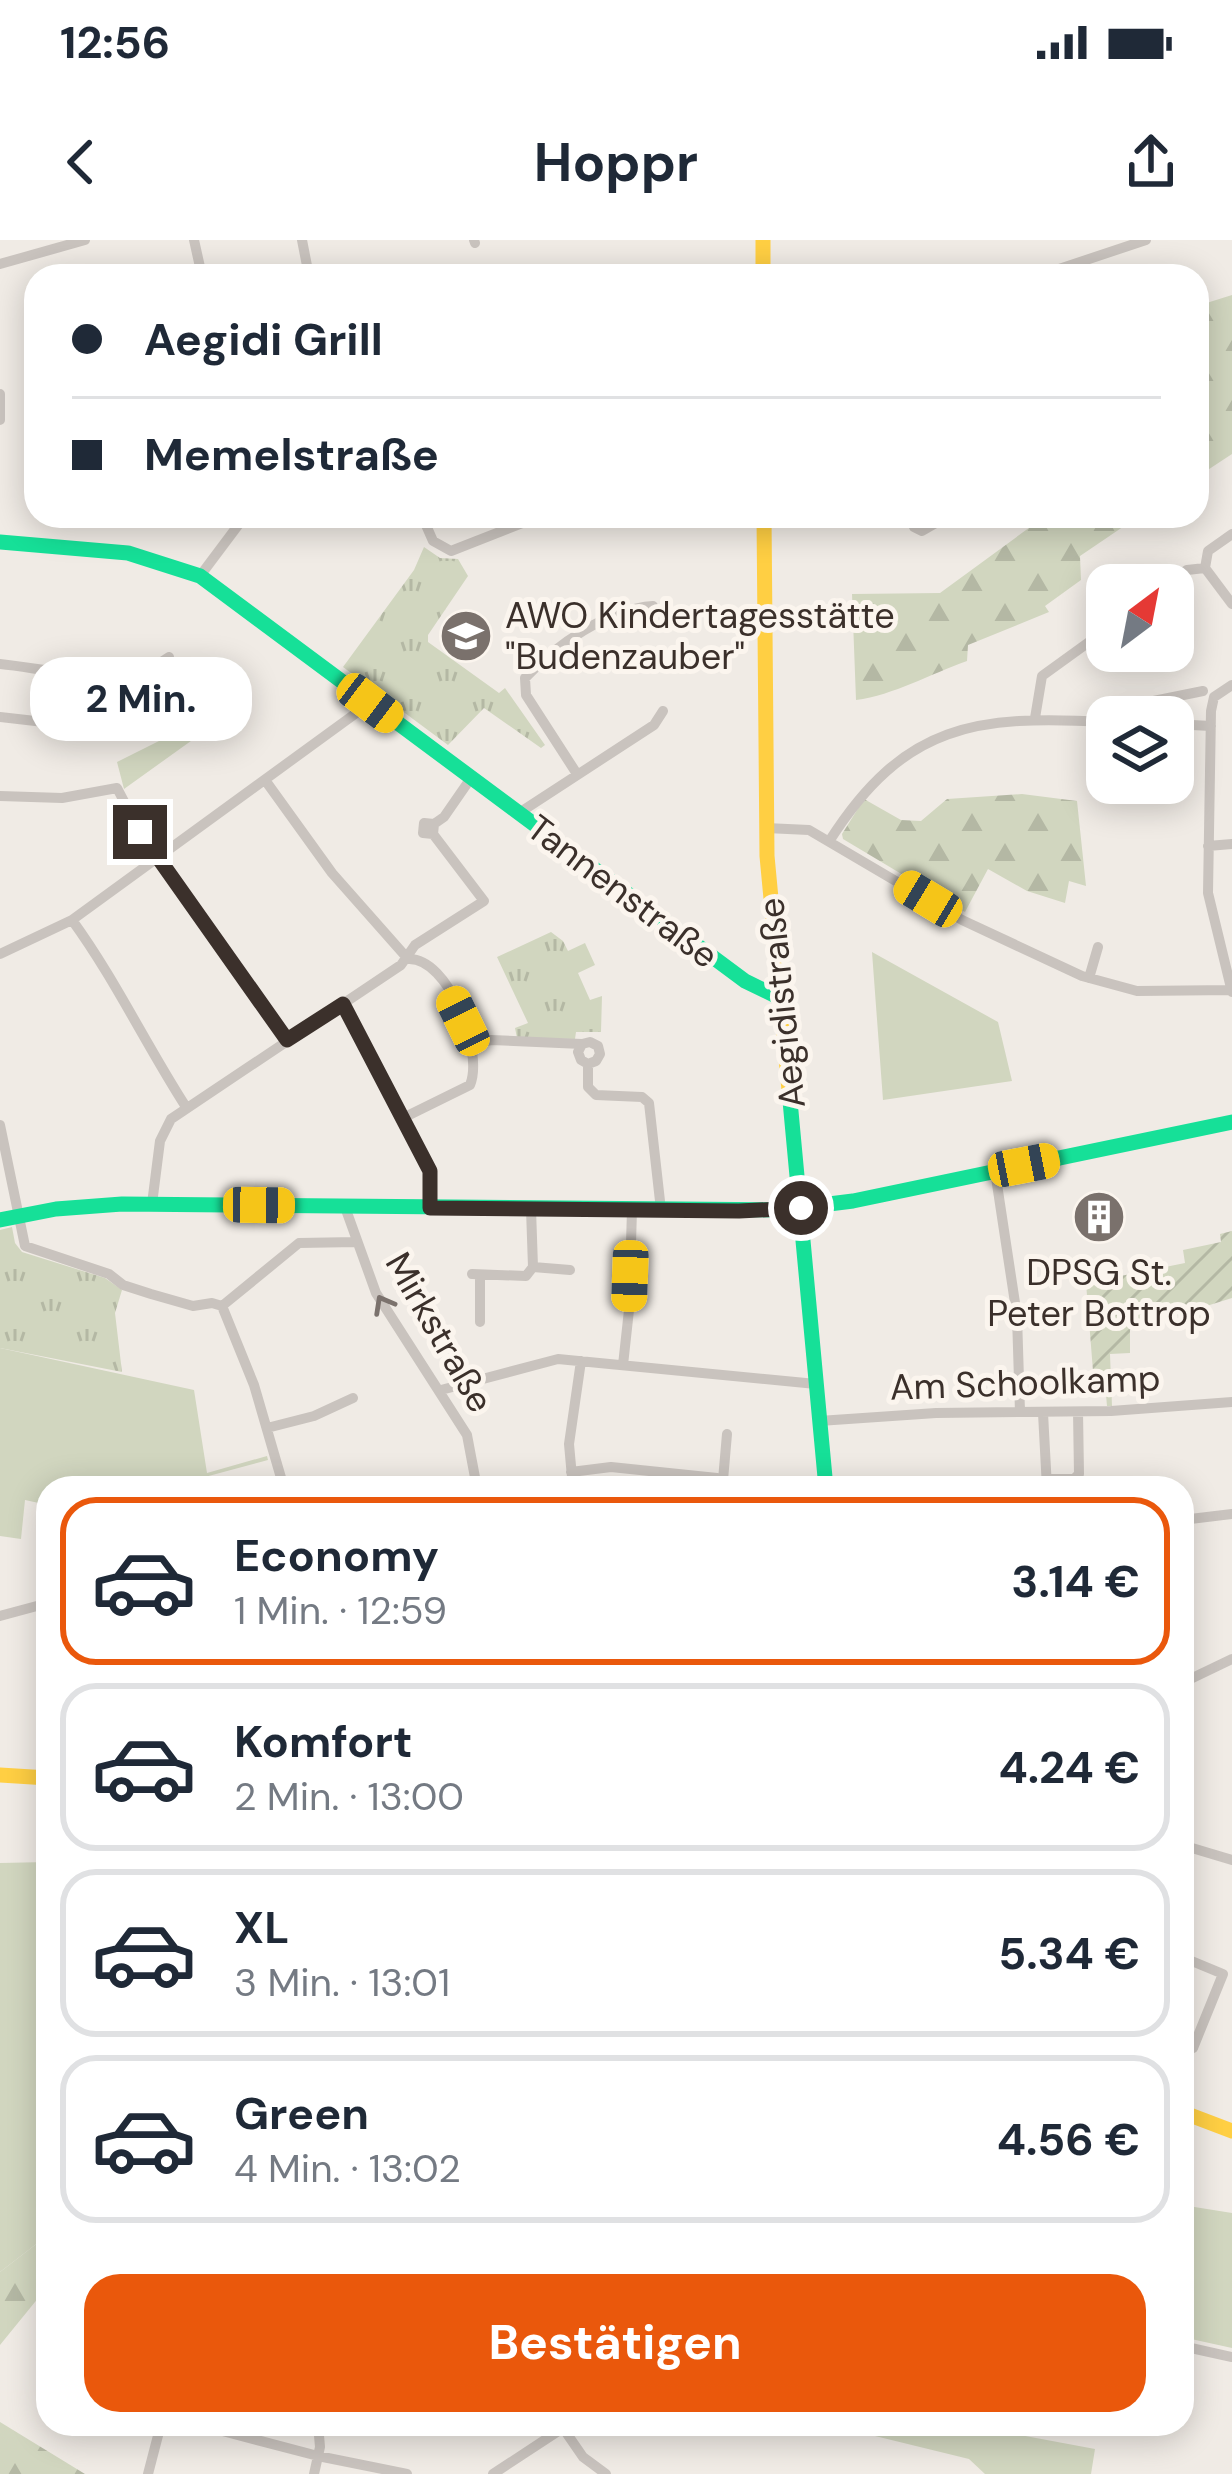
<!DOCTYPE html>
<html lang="de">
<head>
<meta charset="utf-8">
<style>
  body { margin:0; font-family:"DM Sans",sans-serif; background:#f2f2f3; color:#1f2937; height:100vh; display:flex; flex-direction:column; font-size:45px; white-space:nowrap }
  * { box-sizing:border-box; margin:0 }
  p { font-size:39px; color:#747a83 }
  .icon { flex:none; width:66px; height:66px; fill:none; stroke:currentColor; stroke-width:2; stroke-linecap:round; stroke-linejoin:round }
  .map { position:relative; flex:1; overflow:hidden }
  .details { position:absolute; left:36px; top:1236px; width:1158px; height:960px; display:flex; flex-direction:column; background:#fff; border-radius:36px; box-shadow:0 6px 30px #0003 }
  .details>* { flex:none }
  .hud { position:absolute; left:24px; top:24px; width:1185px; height:264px; border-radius:36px; box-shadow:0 6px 30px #0003; display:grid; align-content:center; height:264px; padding:0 48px; background:#fff }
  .needle { width:78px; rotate:32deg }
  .buttons { position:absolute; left:1086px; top:324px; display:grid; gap:24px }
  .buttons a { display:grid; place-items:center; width:108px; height:108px; border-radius:24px; background:#fff; box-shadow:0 6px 30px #0003; font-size:60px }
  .end { position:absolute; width:54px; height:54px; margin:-27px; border:15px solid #3b302b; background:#fff; box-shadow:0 0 0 6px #fff }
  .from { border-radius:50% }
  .bubble { position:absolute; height:84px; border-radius:36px; background:#fff; box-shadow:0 6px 30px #0003; font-size:39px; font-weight:700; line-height:84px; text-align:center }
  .car { position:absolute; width:36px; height:72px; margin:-36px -18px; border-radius:15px; box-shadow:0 0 9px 3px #0007; background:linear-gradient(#f5c518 24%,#345 0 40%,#f5c518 0 76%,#345 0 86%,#f5c518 0) }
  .hud b { display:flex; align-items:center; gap:42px; height:114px; font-size:45px }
  .hud b+b { border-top:3px solid #e0e1e3 }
  .hud i { width:30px; height:30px; background:#1f2937 }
  ul { padding:21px 0 0; list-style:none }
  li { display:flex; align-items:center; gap:36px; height:168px; margin:0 24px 18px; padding:0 24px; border:6px solid #e0e1e3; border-radius:36px }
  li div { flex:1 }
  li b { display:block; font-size:45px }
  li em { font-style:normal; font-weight:700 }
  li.selected { border-color:#ea580c }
  li>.icon { width:108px; height:108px; stroke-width:1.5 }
  .button { display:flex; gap:24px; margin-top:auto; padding:24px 48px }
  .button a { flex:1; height:138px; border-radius:36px; background:#ea580c; color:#fff; font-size:48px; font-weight:700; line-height:138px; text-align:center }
  .status { display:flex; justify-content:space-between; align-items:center; height:84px; padding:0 60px; background:#fff; direction:ltr }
  .status svg { height:33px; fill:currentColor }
  header { display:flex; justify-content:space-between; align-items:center; height:156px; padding:0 48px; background:#fff; font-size:54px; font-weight:700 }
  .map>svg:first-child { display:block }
  .grass { fill:#d1d6bf }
  .forest { fill:url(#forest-firs) }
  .park { fill:url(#park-tufts) }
  .garden { fill:url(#garden-furrows) }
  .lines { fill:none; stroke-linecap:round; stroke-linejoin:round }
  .street { stroke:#c9c3be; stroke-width:10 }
  .fast { stroke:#16e098; stroke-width:15 }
  .slow { stroke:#ffcf43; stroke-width:15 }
  .oneway { stroke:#7b726d }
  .route { stroke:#3b302b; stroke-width:15 }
  .labels { text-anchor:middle; stroke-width:10; stroke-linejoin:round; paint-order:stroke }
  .poi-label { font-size:36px; fill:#3b302b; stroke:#fbf5ee; text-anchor:start }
  .street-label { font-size:36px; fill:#3b302b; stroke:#fbf5ee }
</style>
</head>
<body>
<div class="status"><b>12:56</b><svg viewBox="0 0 49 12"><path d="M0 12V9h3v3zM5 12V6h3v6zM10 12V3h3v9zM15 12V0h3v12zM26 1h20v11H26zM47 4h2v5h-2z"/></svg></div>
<header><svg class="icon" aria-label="back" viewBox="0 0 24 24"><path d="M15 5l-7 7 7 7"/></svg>Hoppr<svg class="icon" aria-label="share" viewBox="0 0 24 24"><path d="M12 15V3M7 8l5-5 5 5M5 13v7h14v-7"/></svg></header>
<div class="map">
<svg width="1232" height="2234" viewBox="0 0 1232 2234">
  <defs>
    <pattern id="forest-firs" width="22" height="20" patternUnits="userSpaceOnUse" patternTransform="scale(3)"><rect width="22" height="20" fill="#d1d6bf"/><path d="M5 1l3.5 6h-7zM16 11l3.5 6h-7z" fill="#b4b8a4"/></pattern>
    <pattern id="park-tufts" width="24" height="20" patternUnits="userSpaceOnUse" patternTransform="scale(3)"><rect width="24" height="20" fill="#d1d6bf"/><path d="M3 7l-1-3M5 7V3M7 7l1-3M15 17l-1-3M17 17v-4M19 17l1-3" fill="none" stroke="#b4b8a4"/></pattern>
    <pattern id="garden-furrows" width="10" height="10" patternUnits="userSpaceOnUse" patternTransform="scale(3)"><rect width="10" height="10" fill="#d1d6bf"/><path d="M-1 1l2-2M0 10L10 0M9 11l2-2" fill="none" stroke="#b4b8a4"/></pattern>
  </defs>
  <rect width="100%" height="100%" fill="#f0ebe5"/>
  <!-- grass -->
  <path class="grass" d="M221 463 230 473 124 549 117 522 167 497 180 481Z
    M872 712 998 782 1012 841 883 860Z
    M0 1108 194 1150 207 1233 267 1216 268 1220 164 1248H48V1265L25 1260 21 1299 0 1296Z
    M48 1622V1995L0 2032V1623Z
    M1182 1965 1232 1973V2108L1182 2097Z
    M826 2184H961L1095 2209 1091 2234H985L969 2219Z"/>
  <!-- forest -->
  <path class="forest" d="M1232 55V214L1197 237V66Z
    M1038 276H1139L1080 316 1081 340 1045 366 1049 372 968 405 967 421C930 434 894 455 856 460L852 354 940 353 1037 282Z
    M1022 554 1077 561 1086 646 1069 641 1065 663 1027 651 988 629 965 672 843 599 842 594 864 559 901 580 921 581 947 559Z
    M48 1995V2046L0 2105V2032Z
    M0 2182 85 2234H0Z"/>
  <!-- park -->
  <path class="park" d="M424 307 440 318 458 319 468 336 428 395V402L499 453 505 448 545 505 541 508 484 468 448 505 343 427 414 330Z
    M551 692 563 701 568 711 585 703 595 725 578 733 590 760 602 756 601 792H576L575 799 517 798 515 788 528 783 497 717Z
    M12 987 15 1003 22 1012 105 1038 122 1050 115 1073 122 1132 0 1108V990Z"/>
  <!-- garden -->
  <path class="garden" d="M1232 991V1058L1130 1090V1113L1110 1114 1112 1166H1107L1104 1132 1093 1131 1086 1043 1185 1023 1183 1010 1221 1002 1220 994Z"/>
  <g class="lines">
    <!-- street -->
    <path class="street" d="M194 0 202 36
      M302 0 309 36
      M474 0 475 3
      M0 24 85 0
      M1038 36 1146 0
      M0 154V180
      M422 276 433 301 451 311 540 276
      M910 276 914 287 922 291 948 276
      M1205 328 1232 364
      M200 336 245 276
      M1165 345 1187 330 1205 328 1208 311 1232 294
      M0 424C51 429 124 450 169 417
      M1232 445 1214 457 1211 471 1208 653 1232 752
      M0 477 44 482
      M1128 477 1129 466 1203 451
      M1035 478 1042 436 1107 389
      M1173 484 1211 486
      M577 534 526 455 525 438C556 405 607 369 653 366
      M265 540 332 633 408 719C449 717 484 812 470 845L403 878
      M0 556 62 558 117 548 140 592 288 800
      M519 573 654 485 663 471
      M434 584 424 583 423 593 433 594 434 584 444 577 471 538
      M766 588 809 590 962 680 1082 736 1137 751 1232 750
      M830 600C905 483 976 475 1107 482
      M1208 606 1232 604
      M72 680C115 739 146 805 186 867
      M0 714 72 680 370 463
      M1089 738 1098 707
      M343 764 430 931V968
      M473 804 491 800 582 804
      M588 824 596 821 600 814 598 806 590 802 582 804 578 812 581 820 588 824V847L596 855 642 857 649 863 661 970
      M0 885 25 1006 109 1034 123 1045 151 1054 193 1066 212 1063 222 1066 299 1003 356 1002
      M995 931 1017 1076 1020 1172
      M152 964 160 901 171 879 401 725 415 705 484 661 433 594
      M345 967 376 1053 467 1195 477 1248
      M533 1027 570 1030
      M472 1034 526 1036 533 1027 531 969
      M222 1066 254 1145 284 1248
      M480 1082V1035
      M623 1125 629 1070 632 970
      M441 1150 558 1119 816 1144
      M1043 1173 1047 1248
      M819 1181 936 1173 1111 1171 1232 1162
      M267 1188 314 1176 353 1158
      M571 1232 611 1227 717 1238 723 1240 726 1248
      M1046 1239H1074L1079 1234 1078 1172
      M723 1240 727 1194
      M573 1248 569 1204 581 1121
      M1182 1280 1232 1274
      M0 1376 48 1363
      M1182 1443 1232 1419
      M1182 1605 1232 1620
      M1182 1717 1223 1734 1193 1808 1182 1812
      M1182 2106 1232 2117
      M196 2184 318 2216 407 2234
      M563 2188 583 2217 606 2234
      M148 2234 161 2184
      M314 2234 320 2207 318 2184
      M493 2234 569 2184"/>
    <!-- fast -->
    <path class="fast" d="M0 302 128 313 200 336 745 741 778 757
      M789 850 826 1248
      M0 980 56 969 122 964 781 970 853 961 1232 882"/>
    <!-- slow -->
    <path class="slow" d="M763 0V36
      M764 276 767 616 789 850
      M0 1535 48 1538
      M1182 1872 1232 1891"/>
  </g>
  <!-- one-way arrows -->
  <defs><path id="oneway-chevron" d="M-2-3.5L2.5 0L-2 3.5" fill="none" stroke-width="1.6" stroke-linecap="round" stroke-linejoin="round" transform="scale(3)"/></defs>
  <use class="oneway" href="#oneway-chevron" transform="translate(383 1064) rotate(-119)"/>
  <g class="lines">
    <!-- route -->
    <path class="route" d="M140 592 287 800 343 764 430 931V968L739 971 801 968"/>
  </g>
  <!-- icons -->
  <defs>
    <g id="school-disc" transform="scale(2.7)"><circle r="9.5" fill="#7a716c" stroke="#fbf5ee"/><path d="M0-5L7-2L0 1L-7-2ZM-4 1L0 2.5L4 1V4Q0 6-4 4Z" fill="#fff"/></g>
    <g id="building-disc" transform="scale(2.7)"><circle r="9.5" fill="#7a716c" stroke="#fbf5ee"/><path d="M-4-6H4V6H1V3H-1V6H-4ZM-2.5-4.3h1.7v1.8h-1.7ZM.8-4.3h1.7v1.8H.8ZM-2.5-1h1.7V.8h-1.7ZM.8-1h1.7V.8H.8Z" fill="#fff"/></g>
  </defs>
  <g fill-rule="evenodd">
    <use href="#school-disc" x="466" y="396"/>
    <use href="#building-disc" x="1099" y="977"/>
  </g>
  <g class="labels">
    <!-- poi labels -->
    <g class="poi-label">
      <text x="505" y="388">AWO Kindertagesstätte<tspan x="505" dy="41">"Budenzauber"</tspan></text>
      <text x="1099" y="1045" text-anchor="middle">DPSG St.<tspan x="1099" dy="41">Peter Bottrop</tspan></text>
    </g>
    <!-- street labels -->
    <g class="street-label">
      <text transform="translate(623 651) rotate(37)" y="13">Tannenstraße</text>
      <text transform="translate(781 763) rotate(-96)" y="13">Aegidistraße</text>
      <text transform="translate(440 1092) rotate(60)" y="13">Mirkstraße</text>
      <text transform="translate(1025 1142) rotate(-2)" y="13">Am Schoolkamp</text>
    </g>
  </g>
</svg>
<div class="buttons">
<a><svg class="needle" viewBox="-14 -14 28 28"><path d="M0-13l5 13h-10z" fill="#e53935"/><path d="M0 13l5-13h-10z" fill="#747a83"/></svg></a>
<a><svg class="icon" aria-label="layers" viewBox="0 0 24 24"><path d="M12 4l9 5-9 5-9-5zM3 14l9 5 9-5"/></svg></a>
</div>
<i class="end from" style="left:801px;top:968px"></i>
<i class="end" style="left:140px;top:592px"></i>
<div class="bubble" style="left:30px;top:417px;width:222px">2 Min.</div>
<i class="car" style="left:370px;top:463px;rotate:127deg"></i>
<i class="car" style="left:928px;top:659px;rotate:301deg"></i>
<i class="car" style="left:463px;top:781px;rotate:334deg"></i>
<i class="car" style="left:1024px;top:925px;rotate:79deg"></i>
<i class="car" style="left:259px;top:965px;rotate:91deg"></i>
<i class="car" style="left:630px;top:1036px;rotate:182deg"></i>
<div class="hud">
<b><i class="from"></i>Aegidi Grill</b>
<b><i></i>Memelstraße</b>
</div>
<section class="details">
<ul>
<li class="selected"><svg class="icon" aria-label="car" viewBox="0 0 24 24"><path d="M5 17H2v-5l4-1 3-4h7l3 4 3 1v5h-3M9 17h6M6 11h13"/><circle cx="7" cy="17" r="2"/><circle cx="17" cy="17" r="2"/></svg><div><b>Economy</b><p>1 Min. · 12:59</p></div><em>3.14 €</em></li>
<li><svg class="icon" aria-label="car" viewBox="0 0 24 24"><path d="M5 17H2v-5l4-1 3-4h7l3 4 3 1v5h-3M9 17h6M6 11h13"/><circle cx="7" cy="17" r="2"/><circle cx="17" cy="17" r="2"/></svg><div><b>Komfort</b><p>2 Min. · 13:00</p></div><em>4.24 €</em></li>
<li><svg class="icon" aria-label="car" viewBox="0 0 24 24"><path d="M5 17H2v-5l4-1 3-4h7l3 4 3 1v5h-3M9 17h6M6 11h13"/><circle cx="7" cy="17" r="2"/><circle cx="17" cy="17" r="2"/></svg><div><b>XL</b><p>3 Min. · 13:01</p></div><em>5.34 €</em></li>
<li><svg class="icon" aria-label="car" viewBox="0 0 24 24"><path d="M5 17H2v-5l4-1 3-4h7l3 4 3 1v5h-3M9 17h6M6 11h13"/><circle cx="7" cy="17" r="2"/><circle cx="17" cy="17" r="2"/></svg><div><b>Green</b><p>4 Min. · 13:02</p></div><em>4.56 €</em></li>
</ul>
<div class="button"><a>Bestätigen</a></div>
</section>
</div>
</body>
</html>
